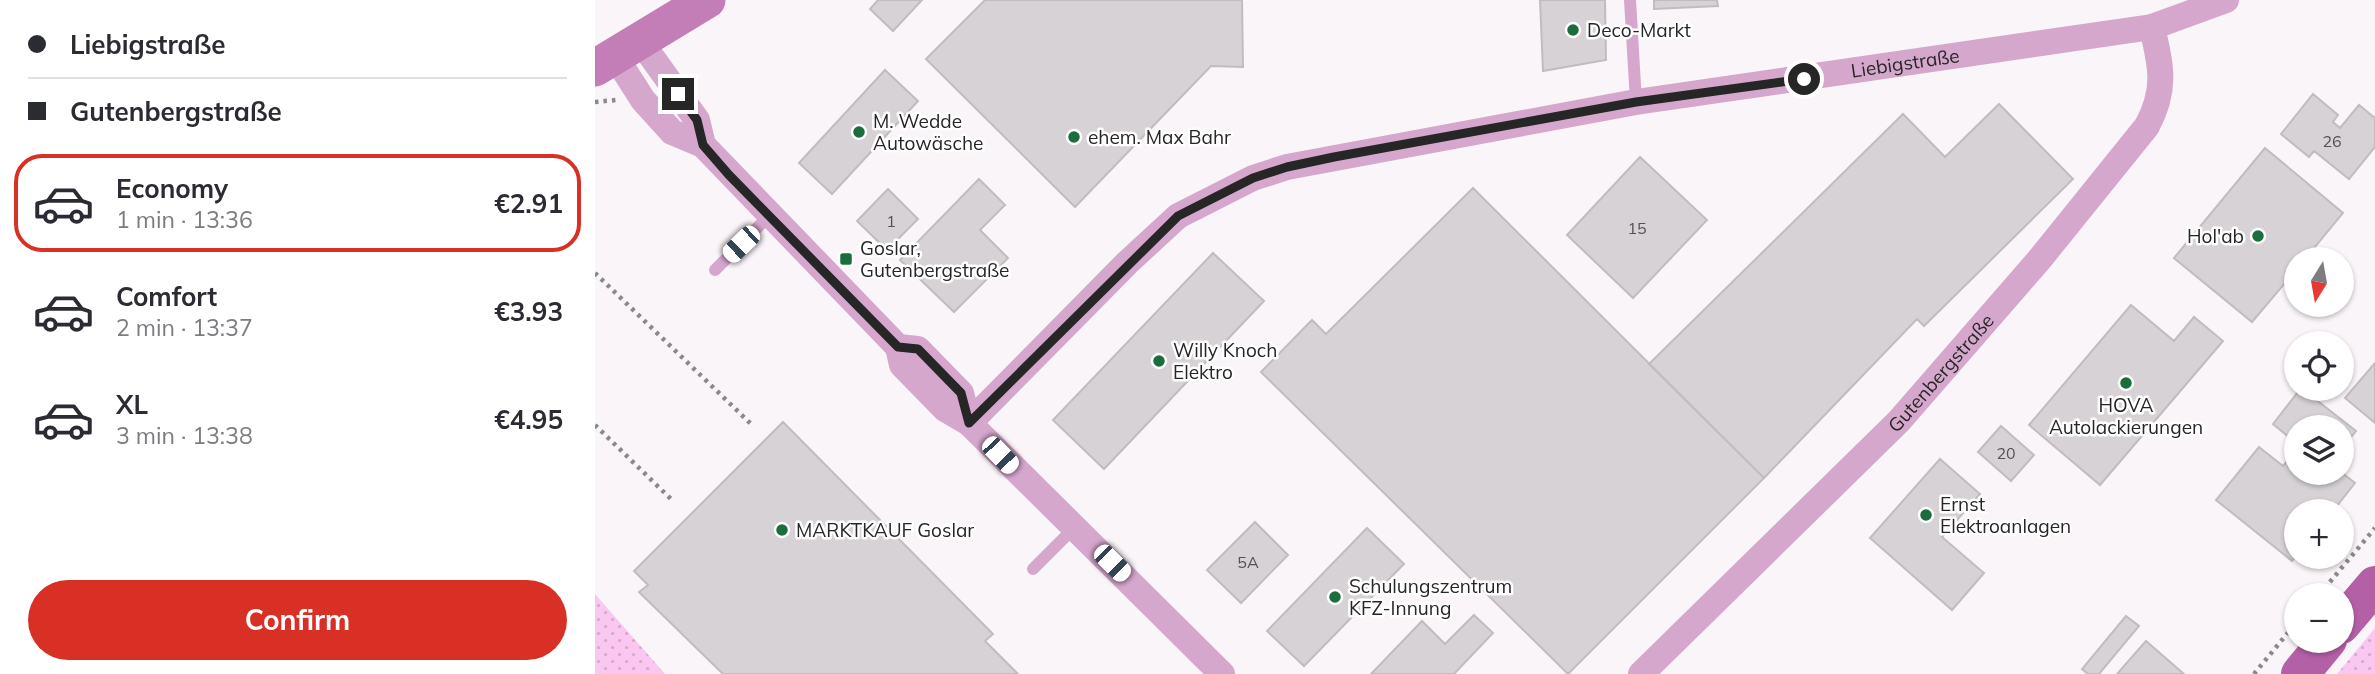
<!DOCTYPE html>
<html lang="en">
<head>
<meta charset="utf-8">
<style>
  body { margin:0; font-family:Mulish,sans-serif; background:#f7f7f7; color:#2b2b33; height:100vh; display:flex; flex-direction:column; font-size:26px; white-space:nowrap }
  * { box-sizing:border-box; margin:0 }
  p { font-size:23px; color:#7c7c81 }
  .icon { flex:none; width:38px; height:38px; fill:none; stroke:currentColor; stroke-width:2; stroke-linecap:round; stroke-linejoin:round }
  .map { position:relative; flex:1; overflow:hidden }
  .sheet { display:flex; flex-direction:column; background:#fff; width:595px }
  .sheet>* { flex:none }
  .banner { display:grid; align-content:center; height:154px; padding:0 28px; background:#fff }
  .needle { width:46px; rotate:191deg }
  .tools { position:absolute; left:1689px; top:247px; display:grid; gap:14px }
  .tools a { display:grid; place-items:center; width:70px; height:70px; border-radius:50%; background:#fff; box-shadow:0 2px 5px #0004; font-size:35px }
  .end { position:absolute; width:32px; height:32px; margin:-16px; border:9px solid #272627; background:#fff; box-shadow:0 0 0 4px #fff }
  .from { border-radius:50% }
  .car { position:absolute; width:21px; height:42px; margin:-21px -10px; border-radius:9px; box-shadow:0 0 5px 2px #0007; background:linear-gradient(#fff 24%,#345 0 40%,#fff 0 76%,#345 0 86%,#fff 0) }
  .banner b { display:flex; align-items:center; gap:24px; height:66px; font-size:26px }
  .banner b+b { border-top:2px solid #e1e1e2 }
  .banner i { width:18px; height:18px; background:#2b2b33 }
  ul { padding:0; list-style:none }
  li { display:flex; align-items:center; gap:21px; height:98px; margin:0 14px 10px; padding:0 14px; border:4px solid transparent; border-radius:28px }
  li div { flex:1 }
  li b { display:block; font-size:26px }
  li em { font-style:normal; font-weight:700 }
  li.selected { border-color:#d93025 }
  li>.icon { width:63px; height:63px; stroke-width:1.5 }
  .action { display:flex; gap:14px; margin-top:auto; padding:14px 28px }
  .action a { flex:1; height:80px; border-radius:42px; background:#d93025; color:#fff; font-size:28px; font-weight:700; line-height:80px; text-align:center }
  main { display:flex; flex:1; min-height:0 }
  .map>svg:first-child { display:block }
  .grass { fill:url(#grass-dots) }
  .building { fill:#d7d2d6; stroke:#c1bcbf; stroke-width:2 }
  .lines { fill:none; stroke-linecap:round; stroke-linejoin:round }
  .path { stroke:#8b888b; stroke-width:4.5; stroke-dasharray:3.5 5; stroke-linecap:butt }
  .lane { stroke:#d6a7cd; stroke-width:12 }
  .street { stroke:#d6a7cd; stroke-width:26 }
  .secondary { stroke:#c37eb7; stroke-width:37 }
  .primary { stroke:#b460a7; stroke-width:38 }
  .route { stroke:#272627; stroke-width:9 }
  .poi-dot { fill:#1b6d3e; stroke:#fff; stroke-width:2.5 }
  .labels { text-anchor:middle; stroke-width:5; stroke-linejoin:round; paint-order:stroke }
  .number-label { font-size:16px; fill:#535153 }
  .poi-label { font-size:19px; fill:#272627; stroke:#fff; text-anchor:start }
  .street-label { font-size:19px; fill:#272627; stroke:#fff }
</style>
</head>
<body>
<main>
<section class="sheet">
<div class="banner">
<b><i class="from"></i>Liebigstraße</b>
<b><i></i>Gutenbergstraße</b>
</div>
<ul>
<li class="selected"><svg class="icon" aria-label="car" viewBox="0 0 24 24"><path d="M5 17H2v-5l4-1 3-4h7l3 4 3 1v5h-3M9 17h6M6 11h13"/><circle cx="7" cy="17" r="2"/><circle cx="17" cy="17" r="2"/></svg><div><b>Economy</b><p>1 min · 13:36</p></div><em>€2.91</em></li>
<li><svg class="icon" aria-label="car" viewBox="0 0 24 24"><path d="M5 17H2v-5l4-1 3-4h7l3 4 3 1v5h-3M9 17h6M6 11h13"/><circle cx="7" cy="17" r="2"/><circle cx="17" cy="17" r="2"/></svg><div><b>Comfort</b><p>2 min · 13:37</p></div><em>€3.93</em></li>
<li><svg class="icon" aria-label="car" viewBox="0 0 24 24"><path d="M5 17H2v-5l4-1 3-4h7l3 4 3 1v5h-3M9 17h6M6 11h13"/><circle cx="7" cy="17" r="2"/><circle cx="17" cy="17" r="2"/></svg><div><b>XL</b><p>3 min · 13:38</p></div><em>€4.95</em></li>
</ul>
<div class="action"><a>Confirm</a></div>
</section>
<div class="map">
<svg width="1780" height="674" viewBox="0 0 1780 674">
  <defs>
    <pattern id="grass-dots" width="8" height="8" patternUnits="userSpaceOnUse" patternTransform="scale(1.75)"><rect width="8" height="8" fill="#f9c7ef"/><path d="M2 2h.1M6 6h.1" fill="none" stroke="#d5abcd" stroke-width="1.8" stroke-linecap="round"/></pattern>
  </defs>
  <rect width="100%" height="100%" fill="#faf5f9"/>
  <!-- grass -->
  <path class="grass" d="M0 594 70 674H0Z
    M1780 628V674H1742Z"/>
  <!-- building -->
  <path class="building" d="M283 0H327L298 31 275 9Z
    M390 0H647L648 67 616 66 480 207 331 59Z
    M945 0H1010L1011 60 948 71Z
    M1059 0H1122L1123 6 1059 9Z
    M290 70 323 101 237 194 204 163Z
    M1718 94 1743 115 1738 122 1745 128 1764 105 1780 118V147L1754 179 1719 151 1714 157 1686 134Z
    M1404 104 1478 179 1329 326 1322 319 1169 478 1054 364 1308 114 1350 157Z
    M1670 148 1748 213 1710 259H1701V270L1657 322 1579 258Z
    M1045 157 1112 220 1038 298 972 235Z
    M384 179 410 205 385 230 413 258 359 312 305 260Z
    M878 188 1169 478 973 674 666 372 717 320 731 334Z
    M293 189 323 219 292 250 262 221Z
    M618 253 669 301 509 469 458 420Z
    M1536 305 1579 341 1599 317 1628 341 1505 485 1434 425Z
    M1780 363V423L1750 398Z
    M1706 388 1761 431 1746 450V427H1701V443L1678 424Z
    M188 422 398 634 390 641 423 674H128L44 592 53 585 39 571Z
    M1406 426 1439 455 1416 481 1383 452Z
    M1664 447 1688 466 1701 451V472H1746L1760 483 1738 511H1701V556L1697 561 1621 500Z
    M1345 459 1385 494 1347 537 1389 573 1357 610 1275 538Z
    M660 522 693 555 646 603 612 570Z
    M772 528 809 564 709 666 672 631Z
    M879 615 898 633 859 674H776L827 621 850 644Z
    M1531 616 1544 626 1504 674H1493L1487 669Z
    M1551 641 1589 674H1522Z"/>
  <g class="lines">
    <!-- path -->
    <path class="path" d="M0 102 21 100
      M0 273 156 424
      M0 425 79 502
      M1724 595 1780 528
      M1659 674 1701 623"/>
    <!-- lane -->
    <path class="lane" d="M1035 0 1041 102
      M120 270 175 215
      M438 569 481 526"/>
    <!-- street -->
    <g class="street">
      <path d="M46 42 102 120 108 145 303 347 307 365 350 409 374 423 627 674"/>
      <path d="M20 56 48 100 77 132 108 145"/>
      <path d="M303 347 323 349 366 393 374 423"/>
      <path id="s1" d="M374 423 532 263 583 216 658 178 692 167 1041 102 1557 27 1631 0"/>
      <path id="s2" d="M1046 674 1304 421 1444 260 1552 126C1572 89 1566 66 1557 27"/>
    </g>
    <!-- secondary -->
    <path class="secondary" d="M0 68 112 0"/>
    <!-- primary -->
    <path class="primary" d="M1746 625 1780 585
      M1705 674 1733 640"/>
  </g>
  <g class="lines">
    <!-- route -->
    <path class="route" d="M83 94 102 120 108 145 134 175 303 347 323 349 366 393 374 423 583 216 658 178 692 167 739 157 1041 102 1209 79"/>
  </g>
  <!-- markers -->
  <g class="poi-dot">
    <circle cx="978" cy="30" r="7"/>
    <circle cx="264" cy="132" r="7"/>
    <circle cx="479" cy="137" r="7"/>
    <circle cx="1663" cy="236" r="7"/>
    <rect x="244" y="252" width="14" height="14" rx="3.5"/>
    <circle cx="564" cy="361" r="7"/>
    <circle cx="1531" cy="383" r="7"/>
    <circle cx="1331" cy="515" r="7"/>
    <circle cx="187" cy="530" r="7"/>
    <circle cx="740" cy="597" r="7"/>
  </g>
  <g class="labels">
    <!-- number labels -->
    <g class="number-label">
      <text x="1737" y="147">26</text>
      <text x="296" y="227">1</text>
      <text x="1042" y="234">15</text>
      <text x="1411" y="459">20</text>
      <text x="653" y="568">5A</text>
    </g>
    <!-- poi labels -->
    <g class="poi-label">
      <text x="992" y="37">Deco-Markt</text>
      <text x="278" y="128">M. Wedde<tspan x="278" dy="22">Autowäsche</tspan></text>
      <text x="493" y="144">ehem. Max Bahr</text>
      <text x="1649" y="243" text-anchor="end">Hol'ab</text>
      <text x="265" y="255">Goslar,<tspan x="265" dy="22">Gutenbergstraße</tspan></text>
      <text x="578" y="357">Willy Knoch<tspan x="578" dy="22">Elektro</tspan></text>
      <text x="1531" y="412" text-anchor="middle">HOVA<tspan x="1531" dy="22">Autolackierungen</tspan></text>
      <text x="1345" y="511">Ernst<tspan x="1345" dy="22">Elektroanlagen</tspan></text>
      <text x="201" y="537">MARKTKAUF Goslar</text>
      <text x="754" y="593">Schulungszentrum<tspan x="754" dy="22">KFZ-Innung</tspan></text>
    </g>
    <!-- street labels -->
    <g class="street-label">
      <text dy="7" stroke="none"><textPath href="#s1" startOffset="1041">Liebigstraße</textPath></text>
      <text dy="7" stroke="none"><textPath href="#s2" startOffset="425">Gutenbergstraße</textPath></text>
    </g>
  </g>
</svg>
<div class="tools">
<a><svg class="needle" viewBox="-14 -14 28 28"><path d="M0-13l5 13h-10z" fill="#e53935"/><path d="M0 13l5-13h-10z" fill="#7c7c81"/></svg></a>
<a><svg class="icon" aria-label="locate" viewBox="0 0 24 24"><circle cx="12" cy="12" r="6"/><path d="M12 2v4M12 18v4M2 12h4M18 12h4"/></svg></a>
<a><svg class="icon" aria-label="layers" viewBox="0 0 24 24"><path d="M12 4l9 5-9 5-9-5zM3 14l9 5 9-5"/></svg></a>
<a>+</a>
<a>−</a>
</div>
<i class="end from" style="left:1209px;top:79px"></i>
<i class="end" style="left:83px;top:94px"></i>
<i class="car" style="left:146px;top:244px;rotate:226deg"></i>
<i class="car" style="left:405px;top:455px;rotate:136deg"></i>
<i class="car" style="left:517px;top:563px;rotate:135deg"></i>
</div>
</main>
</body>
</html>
